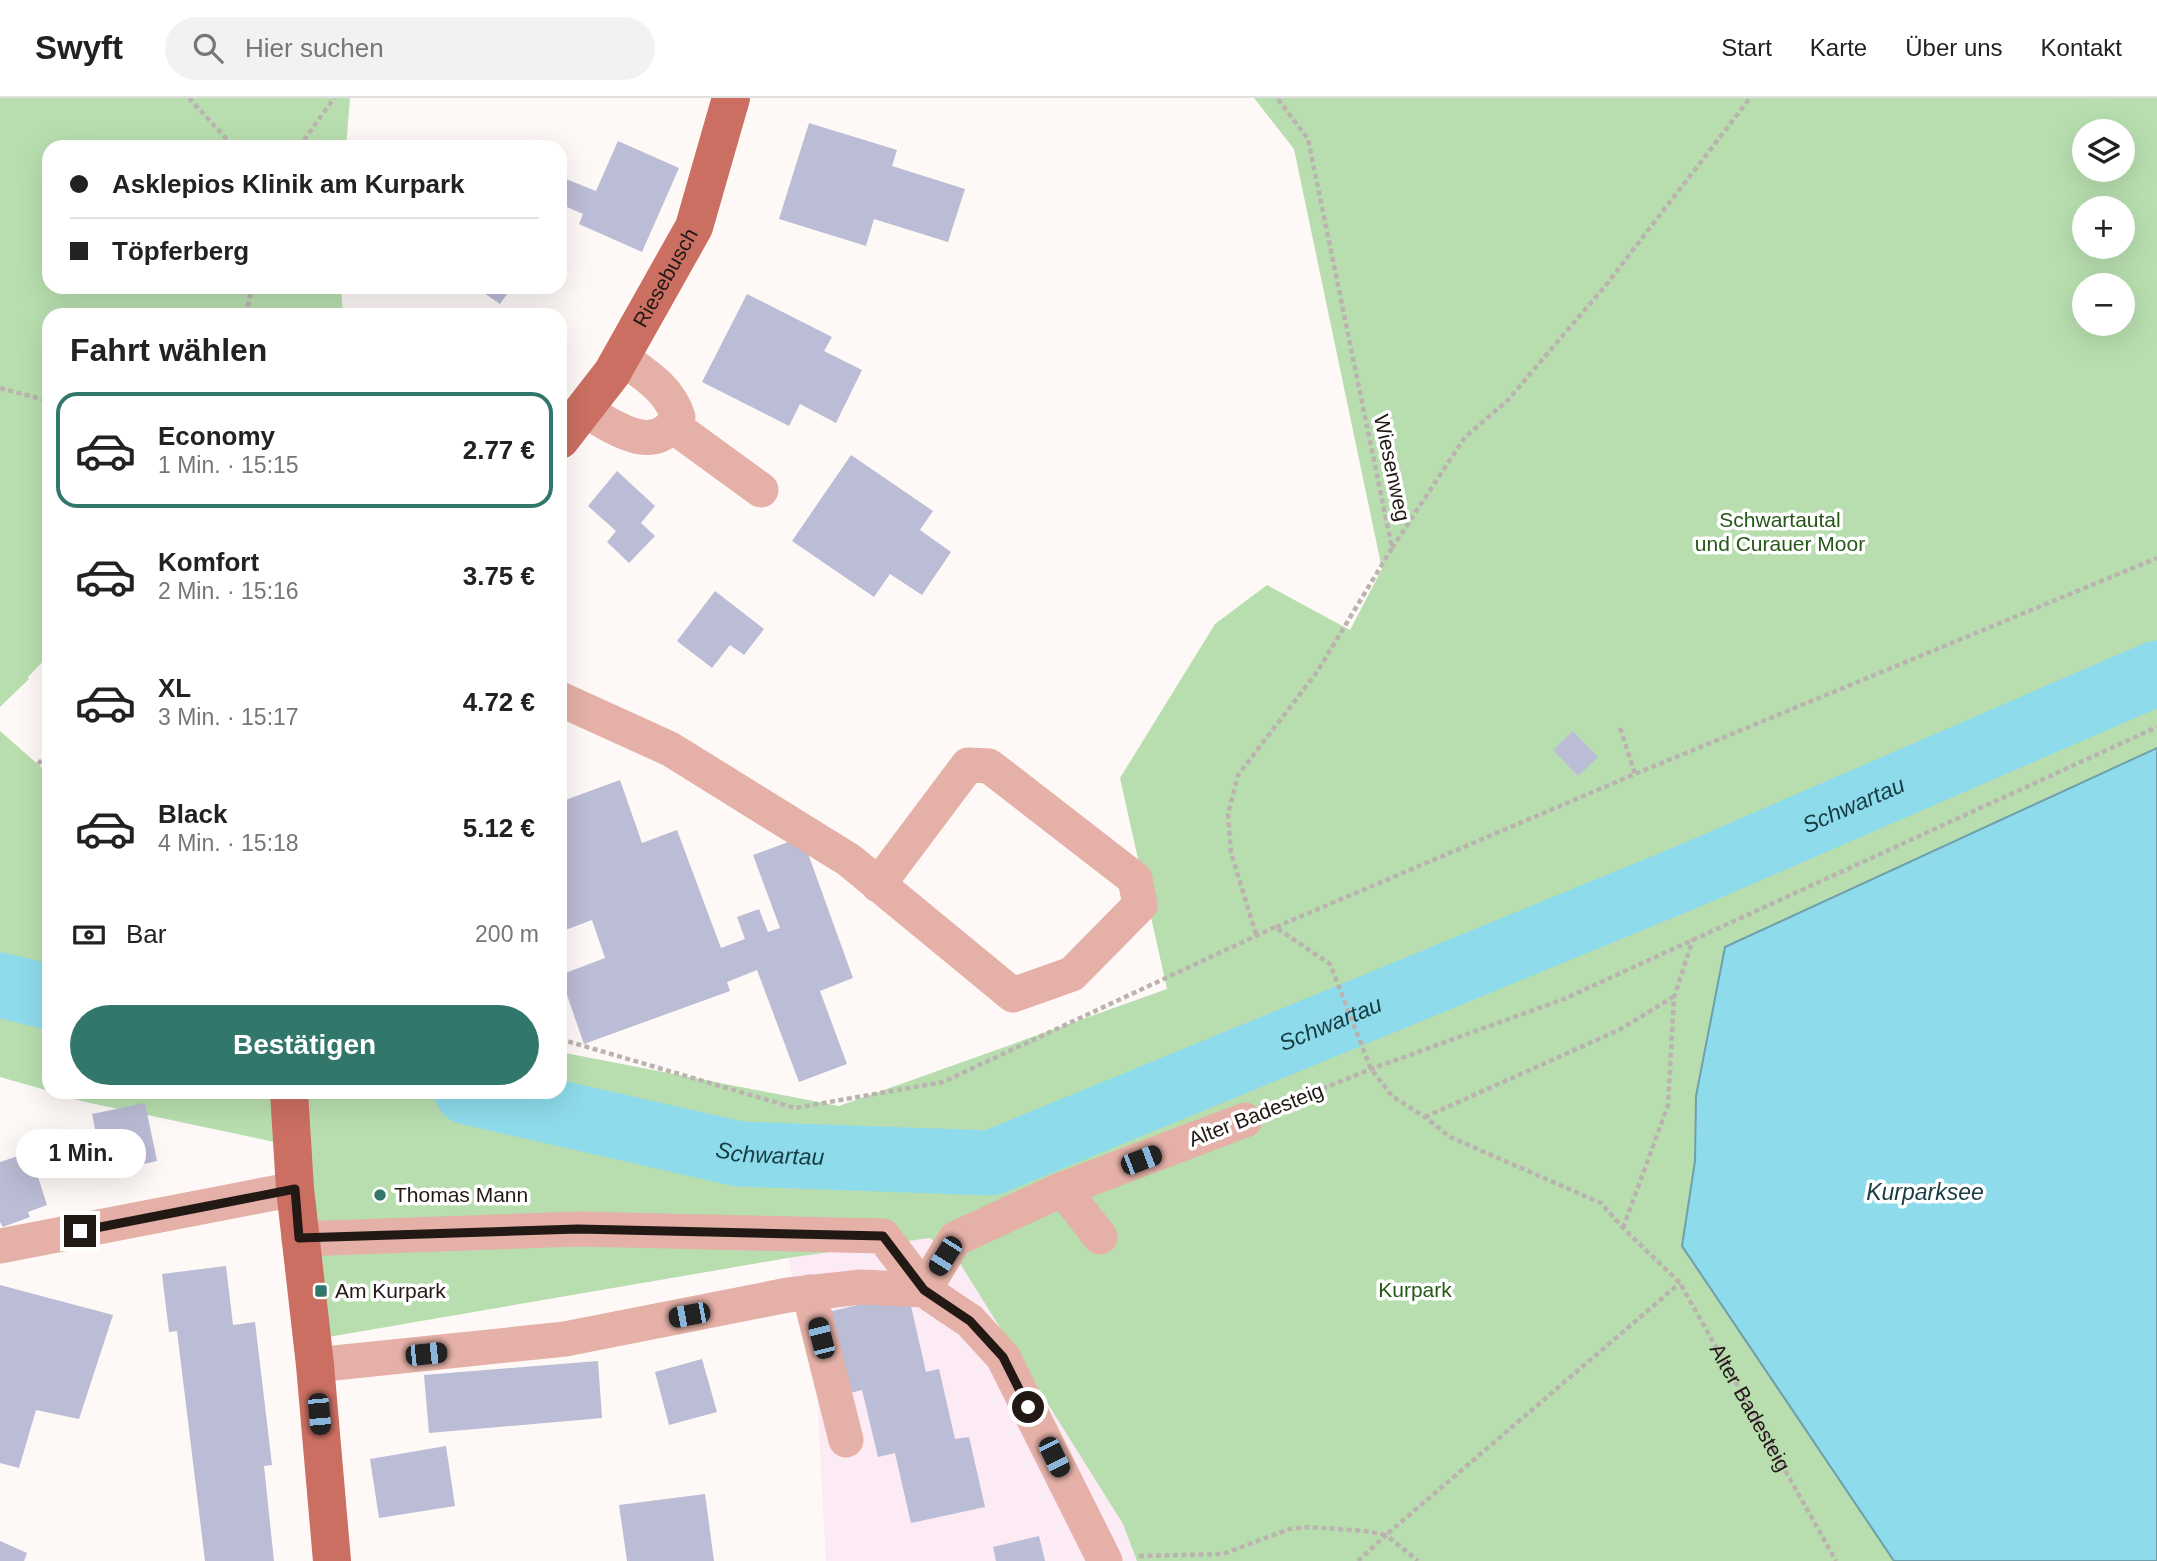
<!DOCTYPE html>
<html lang="de">
<head>
<meta charset="utf-8">
<style>
  body { margin:0; font-family:Helvetica,sans-serif; background:#f2f2f2; color:#222; height:100vh; display:flex; flex-direction:column; font-size:26px; white-space:nowrap }
  * { box-sizing:border-box; margin:0 }
  p { font-size:23px; color:#767676 }
  .icon { flex:none; width:38px; height:38px; fill:none; stroke:currentColor; stroke-width:2; stroke-linecap:round; stroke-linejoin:round }
  .map { position:relative; flex:1; overflow:hidden }
  .drawer { position:absolute; left:42px; top:210px; width:525px; height:791px; display:flex; flex-direction:column; background:#fff; border-radius:21px; box-shadow:0 7px 28px #0002 }
  .drawer>* { flex:none }
  .hud { position:absolute; left:42px; top:42px; width:525px; height:154px; border-radius:21px; box-shadow:0 7px 28px #0002; display:grid; align-content:center; height:154px; padding:0 28px; background:#fff }
  .fabs { position:absolute; left:2072px; top:21px; display:grid; gap:14px }
  .fabs a { display:grid; place-items:center; width:63px; height:63px; border-radius:50%; background:#fff; box-shadow:0 7px 28px #0002; font-size:35px }
  .end { position:absolute; width:32px; height:32px; margin:-16px; border:9px solid #221814; background:#fff; box-shadow:0 0 0 4px #fff }
  .from { border-radius:50% }
  .bubble { position:absolute; height:49px; border-radius:24px; background:#fff; box-shadow:0 7px 28px #0002; font-size:23px; font-weight:700; line-height:49px; text-align:center }
  .car { position:absolute; width:21px; height:42px; margin:-21px -10px; border-radius:9px; box-shadow:0 0 5px 2px #0007; background:linear-gradient(#222 24%,#8ab4d8 0 40%,#222 0 76%,#8ab4d8 0 86%,#222 0) }
  .hud b { display:flex; align-items:center; gap:24px; height:66px; font-size:26px }
  .hud b+b { border-top:2px solid #e0e0e0 }
  .hud i { width:18px; height:18px; background:#222 }
  ul { padding:0; list-style:none }
  li { display:flex; align-items:center; gap:21px; height:116px; margin:0 14px 10px; padding:0 14px; border:4px solid transparent; border-radius:21px }
  li div { flex:1 }
  li b { display:block; font-size:26px }
  li em { font-style:normal; font-weight:700 }
  li.on { border-color:#32776c }
  li>.icon { width:63px; height:63px; stroke-width:1.5 }
  h2 { padding:0 28px; font-size:32px; line-height:84px }
  .pay { display:flex; align-items:center; gap:18px; height:77px; padding:0 28px; font-size:26px }
  .pay p { margin-inline-start:auto }
  .cta { display:flex; gap:14px; margin-top:auto; padding:14px 28px }
  .cta a { flex:1; height:80px; border-radius:42px; background:#32776c; color:#fff; font-size:28px; font-weight:700; line-height:80px; text-align:center }
  header { display:flex; align-items:center; gap:42px; box-sizing:border-box; height:98px; padding:0 35px; background:#fff; border-bottom:2px solid #e0e0e0 }
  header strong { font-size:33px }
  nav { display:flex; gap:38px; margin-inline-start:auto; font-size:24px }
  .search { width:490px; height:63px; background:#f2f2f2; display:flex; align-items:center; gap:18px; box-sizing:border-box; padding:0 24px; border-radius:38px; color:#767676; font-size:26px }
  .map>svg:first-child { display:block }
  .medical { fill:#fceaf4 }
  .green { fill:#b8deaf; fill-rule:evenodd }
  .water { fill:#8edbec; stroke:#6ea0ab; stroke-width:2 }
  .lines { fill:none; stroke-linecap:round; stroke-linejoin:round }
  .river { stroke:#8edbec; stroke-width:65 }
  .building { fill:#bbbcd5 }
  .path { stroke:#bab3b0; stroke-width:4.5; stroke-dasharray:5 3.5; stroke-linecap:butt }
  .minor { stroke:#e4b0a7; stroke-width:35 }
  .major { stroke:#ca6f61; stroke-width:38 }
  .route { stroke:#221814; stroke-width:9 }
  .poi-dot { fill:#32776c; stroke:#fff; stroke-width:2.5 }
  .labels { text-anchor:middle; stroke-width:7; stroke-linejoin:round; paint-order:stroke }
  .street-label { font-size:21px; fill:#221814; stroke:#fff }
  .park-label { font-size:21px; fill:#255717; stroke:#fff }
  .poi-label { font-size:21px; fill:#221814; stroke:#fff; text-anchor:start }
  .water-label { font-size:23px; font-style:italic; fill:#173c43; stroke:#fff }
</style>
</head>
<body>
<header>
<strong>Swyft</strong>
<div class="search"><svg class="icon" aria-label="search" viewBox="0 0 24 24"><circle cx="10" cy="10" r="6"/><path d="M15 15l6 6"/></svg>Hier suchen</div>
<nav><a>Start</a><a>Karte</a><a>Über uns</a><a>Kontakt</a></nav>
</header>
<div class="map">
<svg width="2157" height="1463" viewBox="0 0 2157 1463">
  <rect width="100%" height="100%" fill="#fef9f6"/>
  <!-- medical -->
  <path class="medical" d="M930 1140 959 1164 986 1204 1123 1426 1137 1463H826L816 1278 788 1160Z"/>
  <!-- green -->
  <path class="green" d="M0 0H350L346 49H49V189H341L343 217H49V557L28 579 29 581 0 609Z
    M1254 0H2157V682L1696 998 1695 1063 1682 1148 1894 1463H1137L1123 1426 959 1164 930 1140 788 1160 305 1243 284 1046 81 1003 51 994H560V954L839 1008 1167 891 1120 680 1215 526 1267 487 1350 532 1382 471 1294 51ZM2084 33H2123V72H2084ZM2084 110H2123V149H2084ZM2084 187H2123V226H2084Z
    M0 633 49 676V993L0 979Z"/>
  <!-- water -->
  <path class="water" d="M2157 650V1463H1894L1682 1148 1695 1063 1696 998 1725 849Z"/>
  <g class="lines">
    <!-- river -->
    <g class="river">
      <path d="M0 887 49 899"/>
      <path id="s1" d="M467 994 739 1056 991 1065 1694 776 2157 575"/>
    </g>
  </g>
  <!-- building -->
  <path class="building" d="M809 25 897 52 892 68 965 91 948 144 874 121 866 148 779 121Z
    M618 43 679 70 642 154 579 126 583 116 560 106V95L566 81 596 93Z
    M475 189H512L500 206Z
    M747 196 832 239 824 253 862 272 836 325 800 306 789 328 702 284Z
    M851 357 933 413 920 432 951 454 922 497 890 476 874 499 792 443Z
    M617 373 655 408 641 425 655 438 629 465 607 444 616 433 588 408Z
    M715 493 764 531 744 557 730 547 712 570 677 543Z
    M1573 633 1598 659 1578 678 1553 652Z
    M620 682 642 745 677 732 721 850 745 841 737 819 759 811 768 834 780 830 753 757 802 739 853 880 820 893 847 966 799 984 757 872 727 884 730 893 584 946 560 877 605 860 592 822 560 834V704Z
    M145 1005 157 1063 104 1075 92 1016Z
    M30 1054 47 1107 28 1114 30 1119 3 1129 0 1124V1064Z
    M226 1168 233 1227 255 1224 272 1367 264 1368 274 1463H205L177 1233 169 1234 162 1176Z
    M0 1187 113 1217 79 1321 36 1312 19 1370 0 1365Z
    M908 1195 926 1274 939 1271 955 1341 969 1339 985 1409 911 1425 895 1355 878 1359 862 1292 842 1297 824 1215Z
    M702 1261 717 1314 669 1327 655 1274Z
    M598 1263 602 1320 429 1335 424 1277Z
    M446 1348 455 1408 379 1420 370 1361Z
    M705 1396 714 1463H627L619 1407Z
    M1039 1438 1045 1463H996L993 1449Z
    M0 1443 27 1455 24 1463H0Z"/>
  <g class="lines">
    <!-- path -->
    <g class="path">
      <path d="M189 0 234 49"/>
      <path d="M299 49 334 0"/>
      <path d="M246 217 252 189"/>
      <path d="M0 290 49 303"/>
      <path d="M1392 450 1465 339 1507 303 1606 187 1750 0"/>
      <path d="M1620 630 1635 676"/>
      <path d="M38 666 49 655"/>
      <path d="M1276 829 1635 676 2157 460"/>
      <path d="M1256 836 1231 755 1228 716 1238 677 1317 574 1392 450 1308 41 1277 0"/>
      <path id="s2" d="M560 941 795 1010 943 984 1275 829 1330 866 1371 971 1392 998 1425 1019 1450 1039 1601 1105 1623 1130 1680 1185 1836 1463"/>
      <path d="M1275 1010 1371 971 1564 901 2157 629"/>
      <path d="M1425 1019 1619 932 1673 899"/>
      <path d="M1623 1130 1668 1007 1674 899 1693 841"/>
      <path d="M1139 1458 1223 1456 1289 1431 1309 1429 1365 1433 1386 1437 1680 1185"/>
      <path d="M1358 1463 1386 1437 1418 1463"/>
    </g>
    <!-- minor -->
    <path class="minor" d="M583 311C612 328 655 361 678 319 669 290 644 276 621 259
      M673 328 761 392
      M560 601 670 651 849 762 1013 897 1072 876 1140 807 1135 781 989 668 968 667 878 787
      M1063 1091 1100 1139
      M299 1141 578 1131 883 1138 924 1192 955 1141 1063 1091 1245 1022
      M0 1148 295 1091
      M809 1194 846 1342
      M315 1267 565 1241 788 1197 861 1189 924 1192 970 1223 1003 1259 1105 1463"/>
    <!-- major -->
    <g class="major">
      <path id="s3" d="M560 342 612 275 694 129 731 0"/>
      <path d="M289 994 295 1091 315 1267 332 1463"/>
    </g>
  </g>
  <g class="lines">
    <!-- route -->
    <path class="route" d="M80 1133 295 1091 299 1140 578 1131 883 1138 924 1192 970 1223 1003 1259 1028 1309"/>
  </g>
  <!-- markers -->
  <g class="poi-dot">
    <circle cx="380" cy="1097" r="7"/>
    <rect x="314" y="1186" width="14" height="14" rx="3.5"/>
  </g>
  <g class="labels">
    <!-- street labels -->
    <g class="street-label">
      <text dy="7" stroke="none"><textPath href="#s3" startOffset="194">Riesebusch</textPath></text>
      <text transform="translate(1392 370) rotate(78)" y="7">Wiesenweg</text>
      <text transform="translate(1256 1017) rotate(-21)" y="7">Alter Badesteig</text>
      <text dy="7" stroke="none"><textPath href="#s2" startOffset="1466">Alter Badesteig</textPath></text>
    </g>
    <!-- park labels -->
    <g class="park-label">
      <text x="1780" y="429">Schwartautal<tspan x="1780" dy="24">und Curauer Moor</tspan></text>
      <text x="1415" y="1199">Kurpark</text>
    </g>
    <!-- poi labels -->
    <g class="poi-label">
      <text x="394" y="1104">Thomas Mann</text>
      <text x="335" y="1200">Am Kurpark</text>
    </g>
    <!-- water labels -->
    <g class="water-label">
      <text dy="8" stroke="none"><textPath href="#s1" startOffset="1465">Schwartau</textPath></text>
      <text dy="8" stroke="none"><textPath href="#s1" startOffset="898">Schwartau</textPath></text>
      <text dy="8" stroke="none"><textPath href="#s1" startOffset="310">Schwartau</textPath></text>
      <text x="1925" y="1102">Kurparksee</text>
    </g>
  </g>
</svg>
<div class="fabs">
<a><svg class="icon" aria-label="layers" viewBox="0 0 24 24"><path d="M12 4l9 5-9 5-9-5zM3 14l9 5 9-5"/></svg></a>
<a>+</a>
<a>−</a>
</div>
<i class="end from" style="left:1028px;top:1309px"></i>
<i class="end" style="left:80px;top:1133px"></i>
<div class="bubble" style="left:16px;top:1031px;width:130px">1 Min.</div>
<i class="car" style="left:1141px;top:1062px;rotate:69deg"></i>
<i class="car" style="left:945px;top:1158px;rotate:212deg"></i>
<i class="car" style="left:689px;top:1217px;rotate:259deg"></i>
<i class="car" style="left:821px;top:1240px;rotate:346deg"></i>
<i class="car" style="left:426px;top:1256px;rotate:84deg"></i>
<i class="car" style="left:319px;top:1316px;rotate:175deg"></i>
<i class="car" style="left:1054px;top:1359px;rotate:154deg"></i>
<div class="hud">
<b><i class="from"></i>Asklepios Klinik am Kurpark</b>
<b><i></i>Töpferberg</b>
</div>
<section class="drawer">
<h2>Fahrt wählen</h2>
<ul>
<li class="on"><svg class="icon" aria-label="car" viewBox="0 0 24 24"><path d="M5 17H2v-5l4-1 3-4h7l3 4 3 1v5h-3M9 17h6M6 11h13"/><circle cx="7" cy="17" r="2"/><circle cx="17" cy="17" r="2"/></svg><div><b>Economy</b><p>1 Min. · 15:15</p></div><em>2.77 €</em></li>
<li><svg class="icon" aria-label="car" viewBox="0 0 24 24"><path d="M5 17H2v-5l4-1 3-4h7l3 4 3 1v5h-3M9 17h6M6 11h13"/><circle cx="7" cy="17" r="2"/><circle cx="17" cy="17" r="2"/></svg><div><b>Komfort</b><p>2 Min. · 15:16</p></div><em>3.75 €</em></li>
<li><svg class="icon" aria-label="car" viewBox="0 0 24 24"><path d="M5 17H2v-5l4-1 3-4h7l3 4 3 1v5h-3M9 17h6M6 11h13"/><circle cx="7" cy="17" r="2"/><circle cx="17" cy="17" r="2"/></svg><div><b>XL</b><p>3 Min. · 15:17</p></div><em>4.72 €</em></li>
<li><svg class="icon" aria-label="car" viewBox="0 0 24 24"><path d="M5 17H2v-5l4-1 3-4h7l3 4 3 1v5h-3M9 17h6M6 11h13"/><circle cx="7" cy="17" r="2"/><circle cx="17" cy="17" r="2"/></svg><div><b>Black</b><p>4 Min. · 15:18</p></div><em>5.12 €</em></li>
</ul>
<div class="pay"><svg class="icon" aria-label="cash" viewBox="0 0 24 24"><path d="M3 7h18v10H3z"/><circle cx="12" cy="12" r="2"/></svg>Bar<p>200 m</p></div>
<div class="cta"><a>Bestätigen</a></div>
</section>
</div>
</body>
</html>
